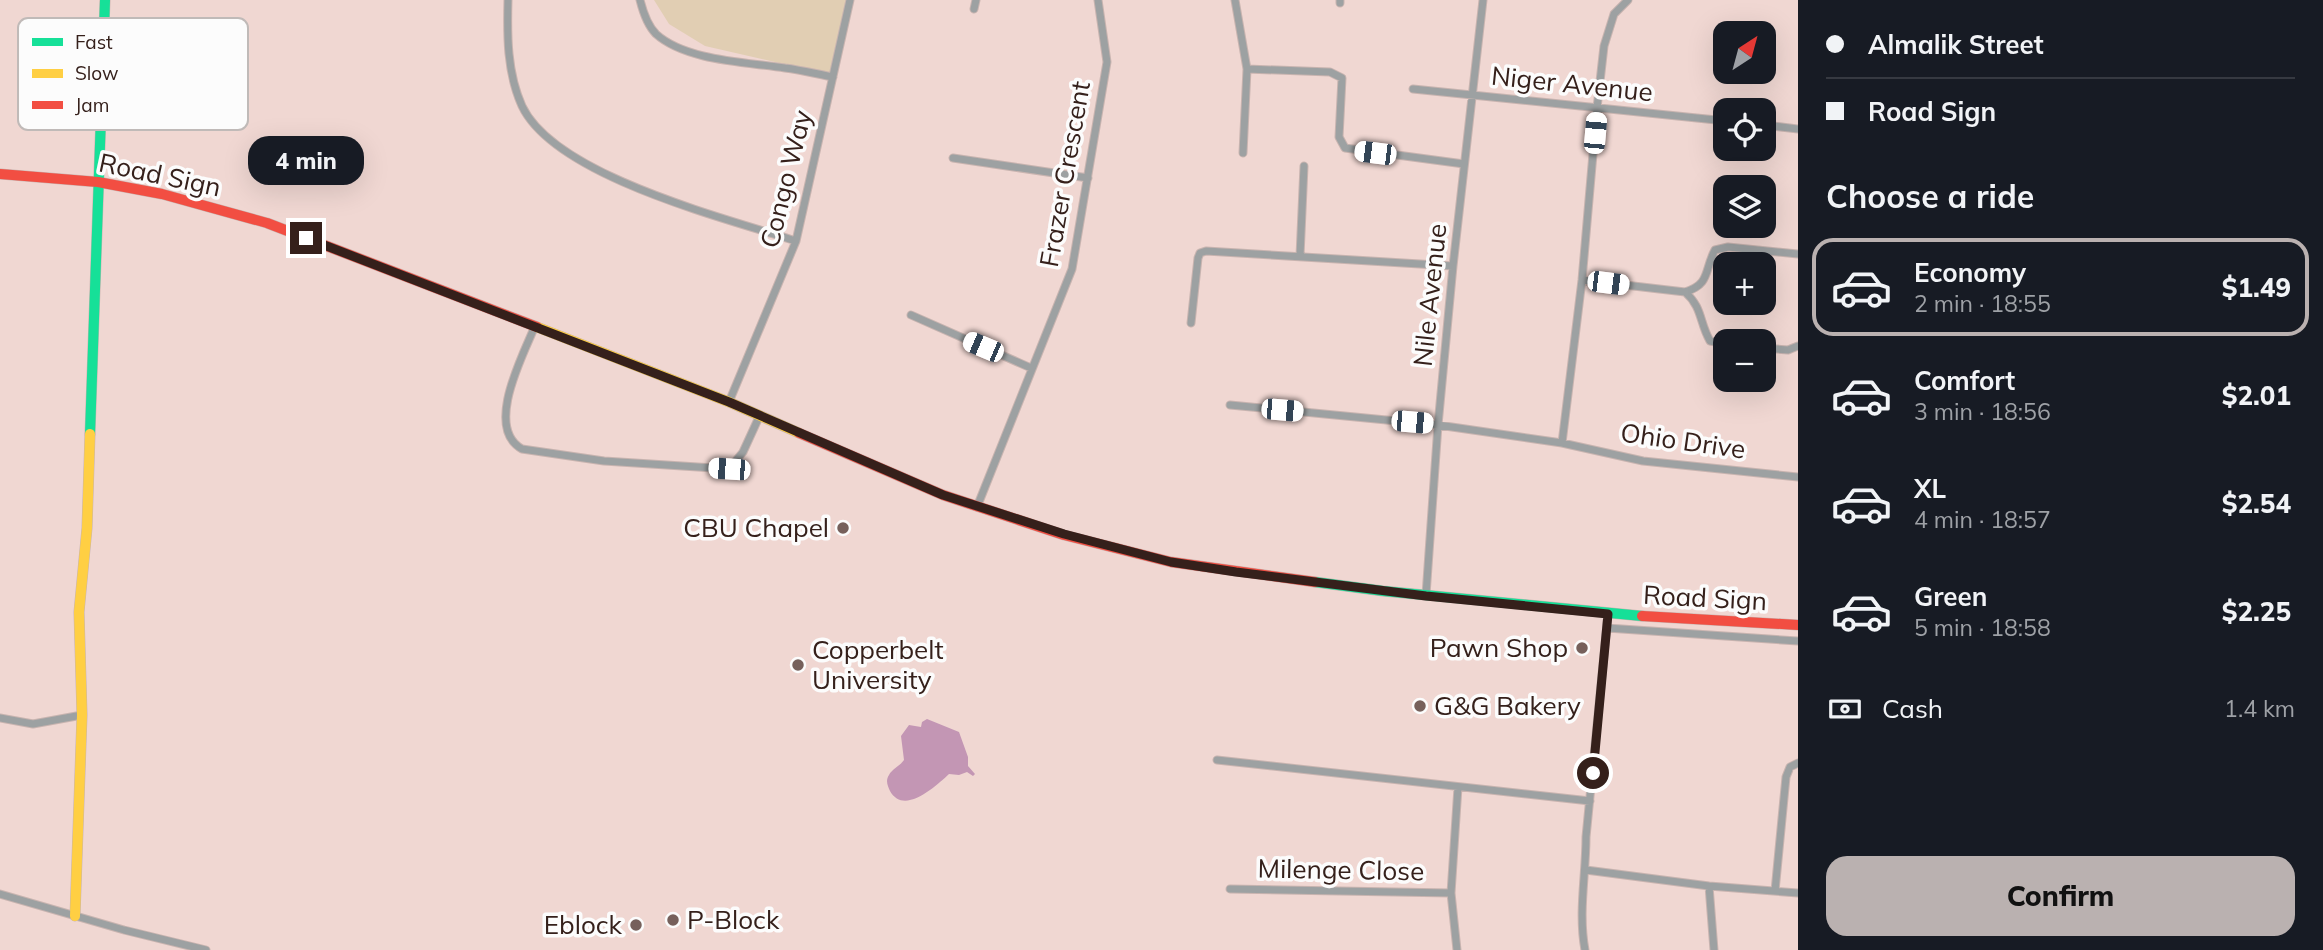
<!DOCTYPE html>
<html lang="en">
<head>
<meta charset="utf-8">
<style>
  body { margin:0; font-family:Mulish,sans-serif; background:#20242c; color:#f1f3f6; height:100vh; display:flex; flex-direction:column; font-size:26px; white-space:nowrap }
  * { box-sizing:border-box; margin:0 }
  p { font-size:23px; color:#9ea1a6 }
  .icon { flex:none; width:38px; height:38px; fill:none; stroke:currentColor; stroke-width:2; stroke-linecap:round; stroke-linejoin:round }
  .map { position:relative; flex:1; overflow:hidden }
  .side { display:flex; flex-direction:column; background:#171b24; width:525px }
  .side>* { flex:none }
  .banner { display:grid; align-content:center; height:154px; padding:0 28px; background:#171b24 }
  .needle { width:46px; rotate:36deg }
  .tools { position:absolute; left:1713px; top:21px; display:grid; gap:14px }
  .tools a { display:grid; place-items:center; width:63px; height:63px; border-radius:14px; background:#171b24; box-shadow:0 7px 28px #0002; font-size:35px }
  .end { position:absolute; width:32px; height:32px; margin:-16px; border:9px solid #35201b; background:#fff; box-shadow:0 0 0 4px #fff }
  .from { border-radius:50% }
  .bubble { position:absolute; height:49px; border-radius:21px; background:#171b24; box-shadow:0 7px 28px #0002; font-size:23px; font-weight:800; line-height:49px; text-align:center }
  .car { position:absolute; width:21px; height:42px; margin:-21px -10px; border-radius:9px; box-shadow:0 0 5px 2px #0007; background:linear-gradient(#fff 24%,#345 0 40%,#fff 0 76%,#345 0 86%,#fff 0) }
  .banner b { display:flex; align-items:center; gap:24px; height:66px; font-size:26px }
  .banner b+b { border-top:2px solid #363941 }
  .banner i { width:18px; height:18px; background:#f1f3f6 }
  ul { padding:0; list-style:none }
  li { display:flex; align-items:center; gap:21px; height:98px; margin:0 14px 10px; padding:0 14px; border:4px solid transparent; border-radius:21px }
  li div { flex:1 }
  li b { display:block; font-size:26px }
  li em { font-style:normal; font-weight:800 }
  li.current { border-color:#bab1b0 }
  li>.icon { width:63px; height:63px; stroke-width:1.5 }
  h2 { padding:0 28px; font-size:32px; line-height:84px }
  .pay { display:flex; align-items:center; gap:18px; height:77px; padding:0 28px; font-size:26px }
  .pay p { margin-inline-start:auto }
  .action { display:flex; gap:14px; margin-top:auto; padding:14px 28px }
  .action a { flex:1; height:80px; border-radius:21px; background:#bab1b0; color:#111; font-size:28px; font-weight:800; line-height:80px; text-align:center }
  main { display:flex; flex:1; min-height:0 }
  .map>svg:first-child { display:block }
  .green { fill:#e1ceb3 }
  .water { fill:#c396b4 }
  .lines { fill:none; stroke-linecap:round; stroke-linejoin:round }
  .street-casing { stroke:#c8b4b0; stroke-width:9 }
  .fast-casing { stroke:#c8b4b0; stroke-width:11 }
  .slow-casing { stroke:#c8b4b0; stroke-width:11 }
  .jam-casing { stroke:#c8b4b0; stroke-width:11 }
  .street { stroke:#9da1a2; stroke-width:7 }
  .fast { stroke:#16e098; stroke-width:10 }
  .slow { stroke:#ffcf43; stroke-width:10 }
  .jam { stroke:#f24e42; stroke-width:10 }
  .route { stroke:#35201b; stroke-width:9 }
  .poi-dot { fill:#76605b; stroke:#fcfcfc; stroke-width:2.5 }
  .labels { text-anchor:middle; stroke-width:7; stroke-linejoin:round; paint-order:stroke }
  .street-label { font-size:26px; fill:#35201b; stroke:#fcfcfc }
  .poi-label { font-size:26px; fill:#35201b; stroke:#fcfcfc; text-anchor:end }
  .key { fill:#fcfcfc; stroke:#c0bab8; stroke-width:2 }
  .key-label { font-size:19px; fill:#35201b }
</style>
</head>
<body>
<main>
<div class="map">
<svg width="1798" height="950" viewBox="0 0 1798 950">
  <rect width="100%" height="100%" fill="#f0d7d2"/>
  <!-- green -->
  <path class="green" d="M654 0H848L831 75 705 46 669 24Z"/>
  <!-- water -->
  <path class="water" d="M927 719 959 732 968 757V766L975 774 973 776 967 772 959 775 949 774C936 786 904 816 890 791 888 786 885 781 889 775 892 769 900 766 904 760L901 736 909 725 921 727 922 722Z"/>
  <g class="lines">
    <!-- street casing -->
    <g class="street-casing">
      <path id="street" d="M508 0C507 35 507 73 522 106 555 176 725 218 796 241
        M640 0C643 12 647 25 656 34 686 61 747 62 785 68 801 70 817 74 833 77
        M1235 0 1247 69 1243 153
        M1340 3V0
        M974 9 976 0
        M1247 69 1330 72 1342 78 1339 137 1345 148 1464 164
        M1413 89 1726 121
        M1764 125 1798 129
        M953 158 1088 178
        M1300 256 1304 166
        M1582 280 1685 292C1711 284 1704 270 1715 250L1728 247 1798 254
        M1685 292C1703 308 1699 322 1710 341L1726 344
        M911 315 1031 368
        M1191 323 1198 258 1200 253 1206 251 1453 266
        M535 326C523 355 484 428 522 449L604 461 729 469 743 452 760 415
        M1764 348 1788 350 1798 346
        M729 402 796 241 850 0
        M1230 405 1438 425 1562 443 1643 461 1798 477
        M1562 443 1582 280 1597 108 1604 46 1614 14 1628 0
        M977 507 1072 269 1107 62 1098 0
        M1426 595 1438 425 1453 266 1483 0
        M1607 628 1798 641
        M0 718 33 724 82 715
        M1217 760 1590 801
        M1586 870 1709 886 1798 893
        M1709 886 1714 950
        M1230 889 1451 893
        M1775 891 1786 777 1790 767 1798 763
        M0 894 124 930 206 950
        M1457 950 1451 893 1458 787
        M1585 950C1578 912 1586 875 1586 837L1608 614"/>
    </g>
    <!-- fast casing -->
    <g class="fast-casing">
      <path id="fast" d="M90 434 105 0
        M1315 582 1383 591 1642 616"/>
    </g>
    <!-- slow casing -->
    <g class="slow-casing">
      <path id="slow" d="M537 327 729 402 799 433
        M75 916 82 715 79 612 87 528 90 434"/>
    </g>
    <!-- jam casing -->
    <g class="jam-casing">
      <path id="jam" d="M0 174 98 182 162 194 267 223 537 327
        M799 433 943 495 1064 535 1171 562 1315 582
        M1642 616 1798 625"/>
    </g>
    <!-- street -->
    <use href="#street" class="street"/>
    <!-- fast -->
    <use href="#fast" class="fast"/>
    <!-- slow -->
    <use href="#slow" class="slow"/>
    <!-- jam -->
    <use href="#jam" class="jam"/>
  </g>
  <g class="lines">
    <!-- route -->
    <path class="route" d="M306 238 729 402 943 495 1064 534 1171 562 1236 572 1426 596 1608 614 1593 773"/>
  </g>
  <!-- markers -->
  <g class="poi-dot">
    <circle cx="843" cy="528" r="7"/>
    <circle cx="1582" cy="648" r="7"/>
    <circle cx="798" cy="665" r="7"/>
    <circle cx="1420" cy="706" r="7"/>
    <circle cx="673" cy="920" r="7"/>
    <circle cx="636" cy="925" r="7"/>
  </g>
  <g class="labels">
    <!-- street labels -->
    <g class="street-label">
      <text transform="translate(1572 84) rotate(6)" y="9">Niger Avenue</text>
      <text transform="translate(1065 174) rotate(-80)" y="9">Frazer Crescent</text>
      <text transform="translate(160 175) rotate(12)" y="9">Road Sign</text>
      <text transform="translate(786 179) rotate(-76)" y="9">Congo Way</text>
      <text transform="translate(1430 295) rotate(-84)" y="9">Nile Avenue</text>
      <text transform="translate(1683 441) rotate(8)" y="9">Ohio Drive</text>
      <text transform="translate(1705 598) rotate(3)" y="9">Road Sign</text>
      <text transform="translate(1341 870) rotate(1)" y="9">Milenge Close</text>
    </g>
    <!-- poi labels -->
    <g class="poi-label">
      <text x="829" y="537">CBU Chapel</text>
      <text x="1568" y="657">Pawn Shop</text>
      <text x="812" y="659" text-anchor="start">Copperbelt<tspan x="812" dy="30">University</tspan></text>
      <text x="1434" y="715" text-anchor="start">G&amp;G Bakery</text>
      <text x="687" y="929" text-anchor="start">P-Block</text>
      <text x="622" y="934">Eblock</text>
    </g>
  </g>
  <!-- legend -->
  <rect x="18" y="18" width="230" height="112" rx="10" class="key"/>
  <rect x="32" y="38" width="31" height="8" fill="#16e098"/>
  <rect x="32" y="69" width="31" height="9" fill="#ffcf43"/>
  <rect x="32" y="101" width="31" height="8" fill="#f24e42"/>
  <g class="key-label">
    <text x="75" y="49">Fast</text>
    <text x="75" y="80">Slow</text>
    <text x="75" y="112">Jam</text>
  </g>
</svg>
<div class="tools">
<a><svg class="needle" viewBox="-14 -14 28 28"><path d="M0-13l5 13h-10z" fill="#e53935"/><path d="M0 13l5-13h-10z" fill="#9ea1a6"/></svg></a>
<a><svg class="icon" aria-label="locate" viewBox="0 0 24 24"><circle cx="12" cy="12" r="6"/><path d="M12 2v4M12 18v4M2 12h4M18 12h4"/></svg></a>
<a><svg class="icon" aria-label="layers" viewBox="0 0 24 24"><path d="M12 4l9 5-9 5-9-5zM3 14l9 5 9-5"/></svg></a>
<a>+</a>
<a>−</a>
</div>
<i class="end from" style="left:1593px;top:773px"></i>
<i class="end" style="left:306px;top:238px"></i>
<div class="bubble" style="left:248px;top:136px;width:116px">4 min</div>
<i class="car" style="left:1595px;top:133px;rotate:5deg"></i>
<i class="car" style="left:1375px;top:153px;rotate:277deg"></i>
<i class="car" style="left:1608px;top:283px;rotate:97deg"></i>
<i class="car" style="left:983px;top:347px;rotate:293deg"></i>
<i class="car" style="left:1282px;top:410px;rotate:95deg"></i>
<i class="car" style="left:1412px;top:422px;rotate:95deg"></i>
<i class="car" style="left:729px;top:469px;rotate:274deg"></i>
</div>
<section class="side">
<div class="banner">
<b><i class="from"></i>Almalik Street</b>
<b><i></i>Road Sign</b>
</div>
<h2>Choose a ride</h2>
<ul>
<li class="current"><svg class="icon" aria-label="car" viewBox="0 0 24 24"><path d="M5 17H2v-5l4-1 3-4h7l3 4 3 1v5h-3M9 17h6M6 11h13"/><circle cx="7" cy="17" r="2"/><circle cx="17" cy="17" r="2"/></svg><div><b>Economy</b><p>2 min · 18:55</p></div><em>$1.49</em></li>
<li><svg class="icon" aria-label="car" viewBox="0 0 24 24"><path d="M5 17H2v-5l4-1 3-4h7l3 4 3 1v5h-3M9 17h6M6 11h13"/><circle cx="7" cy="17" r="2"/><circle cx="17" cy="17" r="2"/></svg><div><b>Comfort</b><p>3 min · 18:56</p></div><em>$2.01</em></li>
<li><svg class="icon" aria-label="car" viewBox="0 0 24 24"><path d="M5 17H2v-5l4-1 3-4h7l3 4 3 1v5h-3M9 17h6M6 11h13"/><circle cx="7" cy="17" r="2"/><circle cx="17" cy="17" r="2"/></svg><div><b>XL</b><p>4 min · 18:57</p></div><em>$2.54</em></li>
<li><svg class="icon" aria-label="car" viewBox="0 0 24 24"><path d="M5 17H2v-5l4-1 3-4h7l3 4 3 1v5h-3M9 17h6M6 11h13"/><circle cx="7" cy="17" r="2"/><circle cx="17" cy="17" r="2"/></svg><div><b>Green</b><p>5 min · 18:58</p></div><em>$2.25</em></li>
</ul>
<div class="pay"><svg class="icon" aria-label="cash" viewBox="0 0 24 24"><path d="M3 7h18v10H3z"/><circle cx="12" cy="12" r="2"/></svg>Cash<p>1.4 km</p></div>
<div class="action"><a>Confirm</a></div>
</section>
</main>
</body>
</html>
